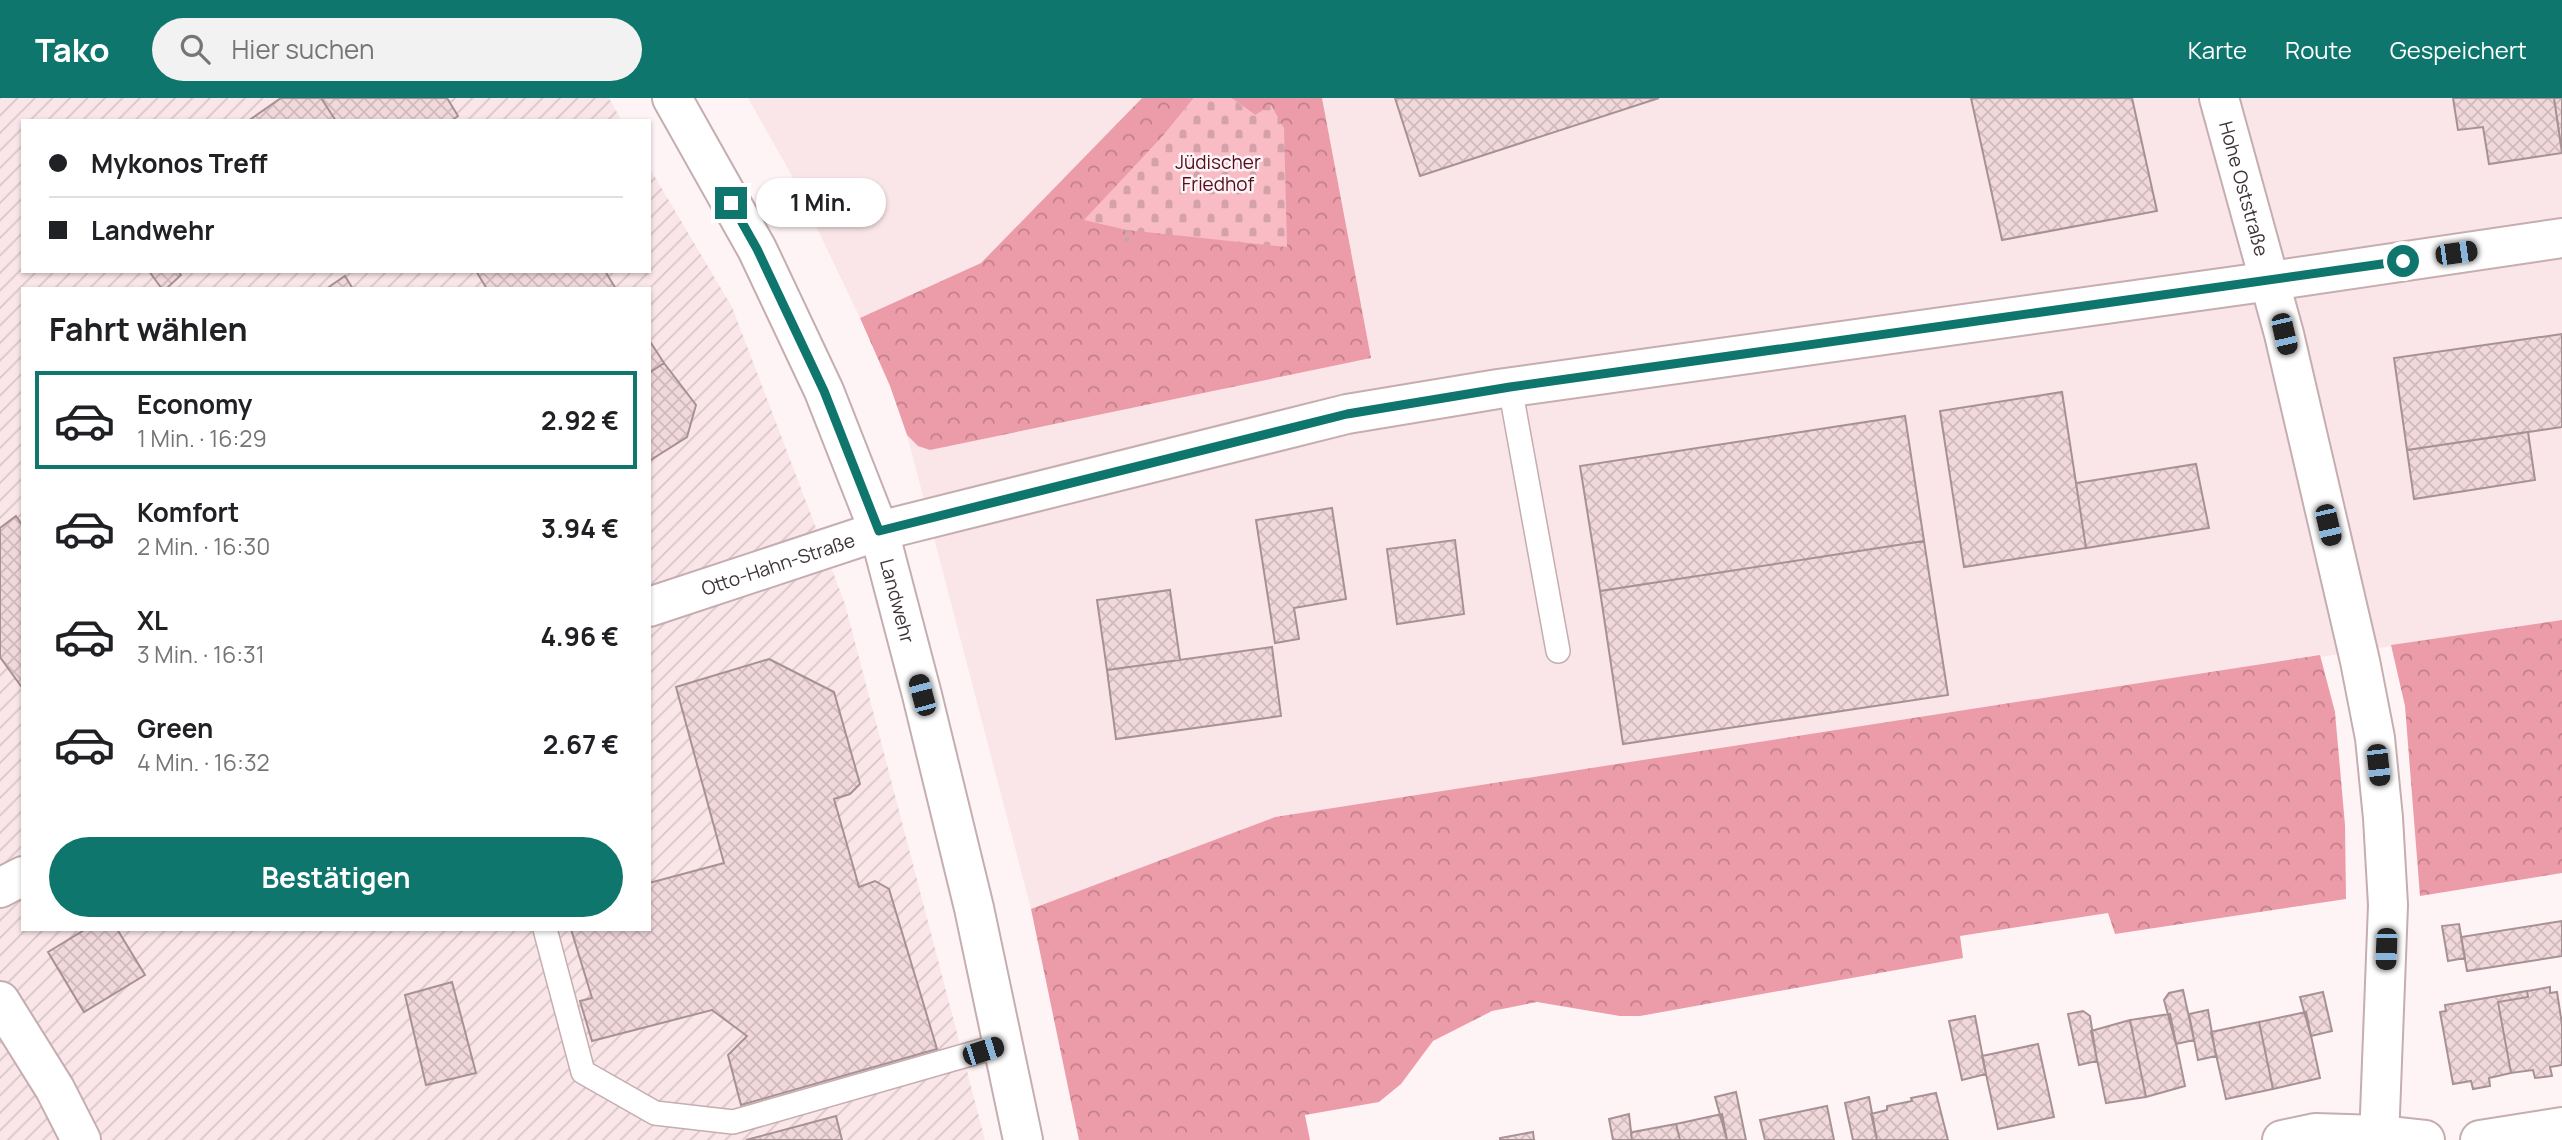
<!DOCTYPE html>
<html lang="de">
<head>
<meta charset="utf-8">
<style>
  body { margin:0; font-family:Manrope,sans-serif; background:#f2f2f2; color:#202124; height:100vh; display:flex; flex-direction:column; font-size:26px; white-space:nowrap }
  * { box-sizing:border-box; margin:0 }
  p { font-size:23px; color:#757577 }
  .icon { flex:none; width:38px; height:38px; fill:none; stroke:currentColor; stroke-width:2; stroke-linecap:round; stroke-linejoin:round }
  .map { position:relative; flex:1; overflow:hidden }
  .drawer { position:absolute; left:21px; top:189px; width:630px; height:644px; display:flex; flex-direction:column; background:#fff; border-radius:0px; box-shadow:0 2px 5px #0004 }
  .drawer>* { flex:none }
  .top-card { position:absolute; left:21px; top:21px; width:630px; height:154px; border-radius:0px; box-shadow:0 2px 5px #0004; display:grid; align-content:center; height:154px; padding:0 28px; background:#fff }
  .end { position:absolute; width:32px; height:32px; margin:-16px; border:9px solid #0f766e; background:#fff; box-shadow:0 0 0 4px #fff }
  .from { border-radius:50% }
  .bubble { position:absolute; height:49px; border-radius:24px; background:#fff; box-shadow:0 2px 5px #0004; font-size:23px; font-weight:700; line-height:49px; text-align:center }
  .car { position:absolute; width:21px; height:42px; margin:-21px -10px; border-radius:9px; box-shadow:0 0 5px 2px #0007; background:linear-gradient(#222 24%,#8ab4d8 0 40%,#222 0 76%,#8ab4d8 0 86%,#222 0) }
  .top-card b { display:flex; align-items:center; gap:24px; height:66px; font-size:26px }
  .top-card b+b { border-top:2px solid #e0e0e0 }
  .top-card i { width:18px; height:18px; background:#202124 }
  ul { padding:0; list-style:none }
  li { display:flex; align-items:center; gap:21px; height:98px; margin:0 14px 10px; padding:0 14px; border:4px solid transparent; border-radius:0px }
  li div { flex:1 }
  li b { display:block; font-size:26px }
  li em { font-style:normal; font-weight:700 }
  li.on { border-color:#0f766e }
  li>.icon { width:63px; height:63px; stroke-width:1.5 }
  h2 { padding:0 28px; font-size:32px; line-height:84px }
  .primary-button { display:flex; gap:14px; margin-top:auto; padding:14px 28px }
  .primary-button a { flex:1; height:80px; border-radius:42px; background:#0f766e; color:#fff; font-size:28px; font-weight:700; line-height:80px; text-align:center }
  header { display:flex; align-items:center; gap:42px; box-sizing:border-box; height:98px; padding:0 35px; background:#0f766e; color:#fff }
  header strong { font-size:33px }
  nav { display:flex; gap:38px; margin-inline-start:auto; font-size:24px }
  .search { width:490px; height:63px; background:#f2f2f2; display:flex; align-items:center; gap:18px; box-sizing:border-box; padding:0 24px; border-radius:38px; color:#757577; font-size:26px }
  .map>svg:first-child { display:block }
  .built { fill:#fae6e8 }
  .industrial { fill:url(#industrial-furrows); fill-rule:evenodd }
  .forest { fill:url(#forest-crowns) }
  .cemetery { fill:url(#cemetery-stones) }
  .building { fill:url(#building-cross-hatch); stroke:#a89194; stroke-width:2 }
  .lines { fill:none; stroke-linecap:round; stroke-linejoin:round }
  .service-casing { stroke:#c5adb0; stroke-width:26 }
  .minor-casing { stroke:#c5adb0; stroke-width:42 }
  .secondary-casing { stroke:#c5adb0; stroke-width:42 }
  .path { stroke:#b6acad; stroke-width:4.5; stroke-dasharray:3.5 5; stroke-linecap:butt }
  .service { stroke:#fff; stroke-width:23 }
  .minor { stroke:#fff; stroke-width:38 }
  .secondary { stroke:#fff; stroke-width:38 }
  .route { stroke:#0f766e; stroke-width:9 }
  .labels { text-anchor:middle; stroke-width:5; stroke-linejoin:round; paint-order:stroke }
  .park-label { font-size:19px; fill:#530d21; stroke:#fef4f5 }
  .street-label { font-size:19px; fill:#3e3435; stroke:#fef4f5 }
</style>
</head>
<body>
<header>
<strong>Tako</strong>
<div class="search"><svg class="icon" aria-label="search" viewBox="0 0 24 24"><circle cx="10" cy="10" r="6"/><path d="M15 15l6 6"/></svg>Hier suchen</div>
<nav><a>Karte</a><a>Route</a><a>Gespeichert</a></nav>
</header>
<div class="map">
<svg width="2562" height="1042" viewBox="0 0 2562 1042">
  <defs>
    <pattern id="industrial-furrows" width="10" height="10" patternUnits="userSpaceOnUse" patternTransform="scale(1.75)"><rect width="10" height="10" fill="#fae6e8"/><path d="M-1 1l2-2M0 10L10 0M9 11l2-2" fill="none" stroke="#d7c6c8"/></pattern>
    <pattern id="forest-crowns" width="20" height="18" patternUnits="userSpaceOnUse" patternTransform="scale(1.75)"><rect width="20" height="18" fill="#ec9ca8"/><path d="M2 6a3 3 0 1 1 6 0M12 15a3 3 0 1 1 6 0" fill="none" stroke="#c1808a"/></pattern>
    <pattern id="cemetery-stones" width="16" height="16" patternUnits="userSpaceOnUse" patternTransform="scale(1.75)"><rect width="16" height="16" fill="#f9bcc5"/><path d="M2 7V4a2 2 0 0 1 4 0v3zM10 15v-3a2 2 0 0 1 4 0v3z" fill="#d6a2aa"/></pattern>
    <pattern id="building-cross-hatch" width="8" height="8" patternUnits="userSpaceOnUse" patternTransform="scale(1.75)"><rect width="8" height="8" fill="#f0d8db"/><path d="M0 0l8 8M0 8l8-8" fill="none" stroke="#cfbabd"/></pattern>
  </defs>
  <rect width="100%" height="100%" fill="#fef4f5"/>
  <!-- built -->
  <path class="built" d="M748 0H1142L981 165 860 220 792 78Z
    M1322 0H2562V522L1275 719 1031 811 907 337 918 348 1370 260Z"/>
  <!-- industrial -->
  <path class="industrial" d="M0 0H609L622 23H23V173H649V69L732 209 845 506 985 1042H0ZM23 191H649V831H23Z"/>
  <!-- forest -->
  <path class="forest" d="M1142 0H1194L1164 37 1085 122 1255 17 1231 0H1322L1371 260 930 352 918 348 907 337 890 288 860 220 981 165Z
    M2562 522V775L2420 798 2405 608 2391 547Z
    M2320 557 2335 614 2345 727 2346 801 2115 836 2108 815 1960 838 1963 860 1640 918H1620L1537 904 1492 913 1433 943 1401 986 1379 1004 1305 1017 1310 1042H1079L1031 811 1275 719Z"/>
  <!-- cemetery -->
  <path class="cemetery" d="M1194 0H1231L1255 17 1271 7 1284 30 1287 149 1127 132 1084 122 1164 37Z"/>
  <!-- building -->
  <path class="building" d="M281 0H321L336 23H248Z
    M321 0H447L458 18 451 23H336Z
    M1395 0H1659L1420 78Z
    M1971 0H2132L2157 113 2002 142Z
    M2453 0H2554L2562 55 2489 66 2483 29 2458 32Z
    M2554 0H2562V54Z
    M149 173H178L181 177 166 191H162Z
    M476 173H605L616 191H487Z
    M345 178 353 191H326Z
    M2562 236V329L2407 352 2394 260Z
    M649 242 664 265 649 275Z
    M664 265 696 307 687 339 649 363V275Z
    M2062 294 2086 450 1964 469 1940 313Z
    M1905 318 1924 443 1600 493 1580 368Z
    M2528 334 2535 382 2414 401 2407 352Z
    M2196 366 2209 430 2086 450 2076 385Z
    M1332 410 1346 501 1294 510 1299 541 1275 545 1256 422Z
    M16 418 23 428V591L0 559V430Z
    M1455 442 1464 516 1397 526 1387 451Z
    M1924 443 1948 597 1623 646 1600 493Z
    M1170 492 1180 562 1107 572 1097 502Z
    M1272 549 1281 618 1116 641 1107 572Z
    M769 561 834 594 860 686 850 696 834 701 859 789 875 783 889 791 937 951 741 1007 728 957 747 938 712 912 592 943 580 903 592 900 571 831H649V785L724 765 676 589Z
    M2562 823V858L2467 873 2461 839Z
    M2459 826 2465 860 2448 863 2442 828Z
    M86 831H117L145 877 84 914 48 854Z
    M452 884 476 975 426 987 405 897Z
    M2550 889V895L2557 894 2562 926V967L2550 969 2552 978 2535 980 2533 972 2511 975 2498 904 2528 899 2527 893Z
    M2183 892 2194 942 2176 946 2164 902 2169 895Z
    M2527 893 2528 899 2498 904 2511 975 2489 980 2490 988 2473 991 2471 983 2453 986 2440 914 2446 913 2445 907Z
    M2323 894 2332 933 2311 938 2300 899Z
    M2208 912 2216 958 2198 962 2189 916Z
    M2083 913 2090 918 2097 963 2079 967 2068 916Z
    M2306 914 2320 980 2273 991 2259 924Z
    M2170 916 2185 988 2146 999 2130 922Z
    M1975 918 1986 976 1962 982 1949 923Z
    M2130 922 2146 999 2106 1005 2091 933Z
    M2259 924 2273 991 2226 1001 2211 934Z
    M2038 946 2054 1019 1998 1031 1982 958Z
    M1736 994 1746 1042H1727L1715 999Z
    M1936 995 1948 1042H1877L1871 1016 1887 1012V1008L1912 1003 1911 1000Z
    M1869 999 1877 1042H1853L1845 1005Z
    M1827 1008 1834 1042H1765L1760 1022Z
    M1629 1016 1632 1042H1613L1609 1021Z
    M1722 1016 1727 1042H1680L1676 1026Z
    M836 1018 842 1042H746Z
    M1676 1026 1680 1042H1632L1631 1036 1633 1034Z
    M1533 1034 1534 1042H1500V1040Z"/>
  <g class="lines">
    <!-- service casing -->
    <g class="service-casing">
      <path id="service" d="M1510 289 1558 553
        M545 831 583 974 655 1015 733 1024 1002 947"/>
    </g>
    <!-- minor casing -->
    <g class="minor-casing">
      <g id="minor">
        <path id="s1" d="M2219 0 2284 236 2360 563 2375 640 2383 720 2388 807 2379 1042"/>
        <path id="s2" d="M649 509 879 433 1347 316 1498 291 2271 183 2562 140"/>
        <path d="M0 790 23 778"/>
        <path d="M0 903 55 991 81 1042"/>
        <path d="M2282 1042 2315 1035 2379 1037 2425 1042"/>
        <path d="M2480 1042 2562 1029"/>
      </g>
    </g>
    <!-- secondary casing -->
    <g class="secondary-casing">
      <g id="secondary">
        <path id="s3" d="M672 0 757 151 824 293 879 433 922 597 974 810 1023 1042"/>
      </g>
    </g>
    <!-- path -->
    <path class="path" d="M1127 143V132"/>
    <!-- service -->
    <use href="#service" class="service"/>
    <!-- minor -->
    <use href="#minor" class="minor"/>
    <!-- secondary -->
    <use href="#secondary" class="secondary"/>
  </g>
  <g class="lines">
    <!-- route -->
    <path class="route" d="M731 105 757 151 824 293 879 433 1347 316 1510 289 2403 163"/>
  </g>
  <g class="labels">
    <!-- park labels -->
    <g class="park-label">
      <text x="1218" y="71">Jüdischer<tspan x="1218" dy="22">Friedhof</tspan></text>
    </g>
    <!-- street labels -->
    <g class="street-label">
      <text dy="7" stroke="none"><textPath href="#s1" startOffset="94">Hohe Oststraße</textPath></text>
      <text dy="7" stroke="none"><textPath href="#s2" startOffset="136">Otto-Hahn-Straße</textPath></text>
      <text dy="7" stroke="none"><textPath href="#s3" startOffset="553">Landwehr</textPath></text>
    </g>
  </g>
</svg>
<i class="end from" style="left:2403px;top:163px"></i>
<i class="end" style="left:731px;top:105px"></i>
<div class="bubble" style="left:756px;top:80px;width:130px">1 Min.</div>
<i class="car" style="left:2456px;top:155px;rotate:82deg"></i>
<i class="car" style="left:2284px;top:236px;rotate:167deg"></i>
<i class="car" style="left:2328px;top:427px;rotate:167deg"></i>
<i class="car" style="left:922px;top:597px;rotate:345deg"></i>
<i class="car" style="left:2378px;top:667px;rotate:174deg"></i>
<i class="car" style="left:2386px;top:851px;rotate:182deg"></i>
<i class="car" style="left:983px;top:953px;rotate:72deg"></i>
<div class="top-card">
<b><i class="from"></i>Mykonos Treff</b>
<b><i></i>Landwehr</b>
</div>
<section class="drawer">
<h2>Fahrt wählen</h2>
<ul>
<li class="on"><svg class="icon" aria-label="car" viewBox="0 0 24 24"><path d="M5 17H2v-5l4-1 3-4h7l3 4 3 1v5h-3M9 17h6M6 11h13"/><circle cx="7" cy="17" r="2"/><circle cx="17" cy="17" r="2"/></svg><div><b>Economy</b><p>1 Min. · 16:29</p></div><em>2.92 €</em></li>
<li><svg class="icon" aria-label="car" viewBox="0 0 24 24"><path d="M5 17H2v-5l4-1 3-4h7l3 4 3 1v5h-3M9 17h6M6 11h13"/><circle cx="7" cy="17" r="2"/><circle cx="17" cy="17" r="2"/></svg><div><b>Komfort</b><p>2 Min. · 16:30</p></div><em>3.94 €</em></li>
<li><svg class="icon" aria-label="car" viewBox="0 0 24 24"><path d="M5 17H2v-5l4-1 3-4h7l3 4 3 1v5h-3M9 17h6M6 11h13"/><circle cx="7" cy="17" r="2"/><circle cx="17" cy="17" r="2"/></svg><div><b>XL</b><p>3 Min. · 16:31</p></div><em>4.96 €</em></li>
<li><svg class="icon" aria-label="car" viewBox="0 0 24 24"><path d="M5 17H2v-5l4-1 3-4h7l3 4 3 1v5h-3M9 17h6M6 11h13"/><circle cx="7" cy="17" r="2"/><circle cx="17" cy="17" r="2"/></svg><div><b>Green</b><p>4 Min. · 16:32</p></div><em>2.67 €</em></li>
</ul>
<div class="primary-button"><a>Bestätigen</a></div>
</section>
</div>
</body>
</html>
